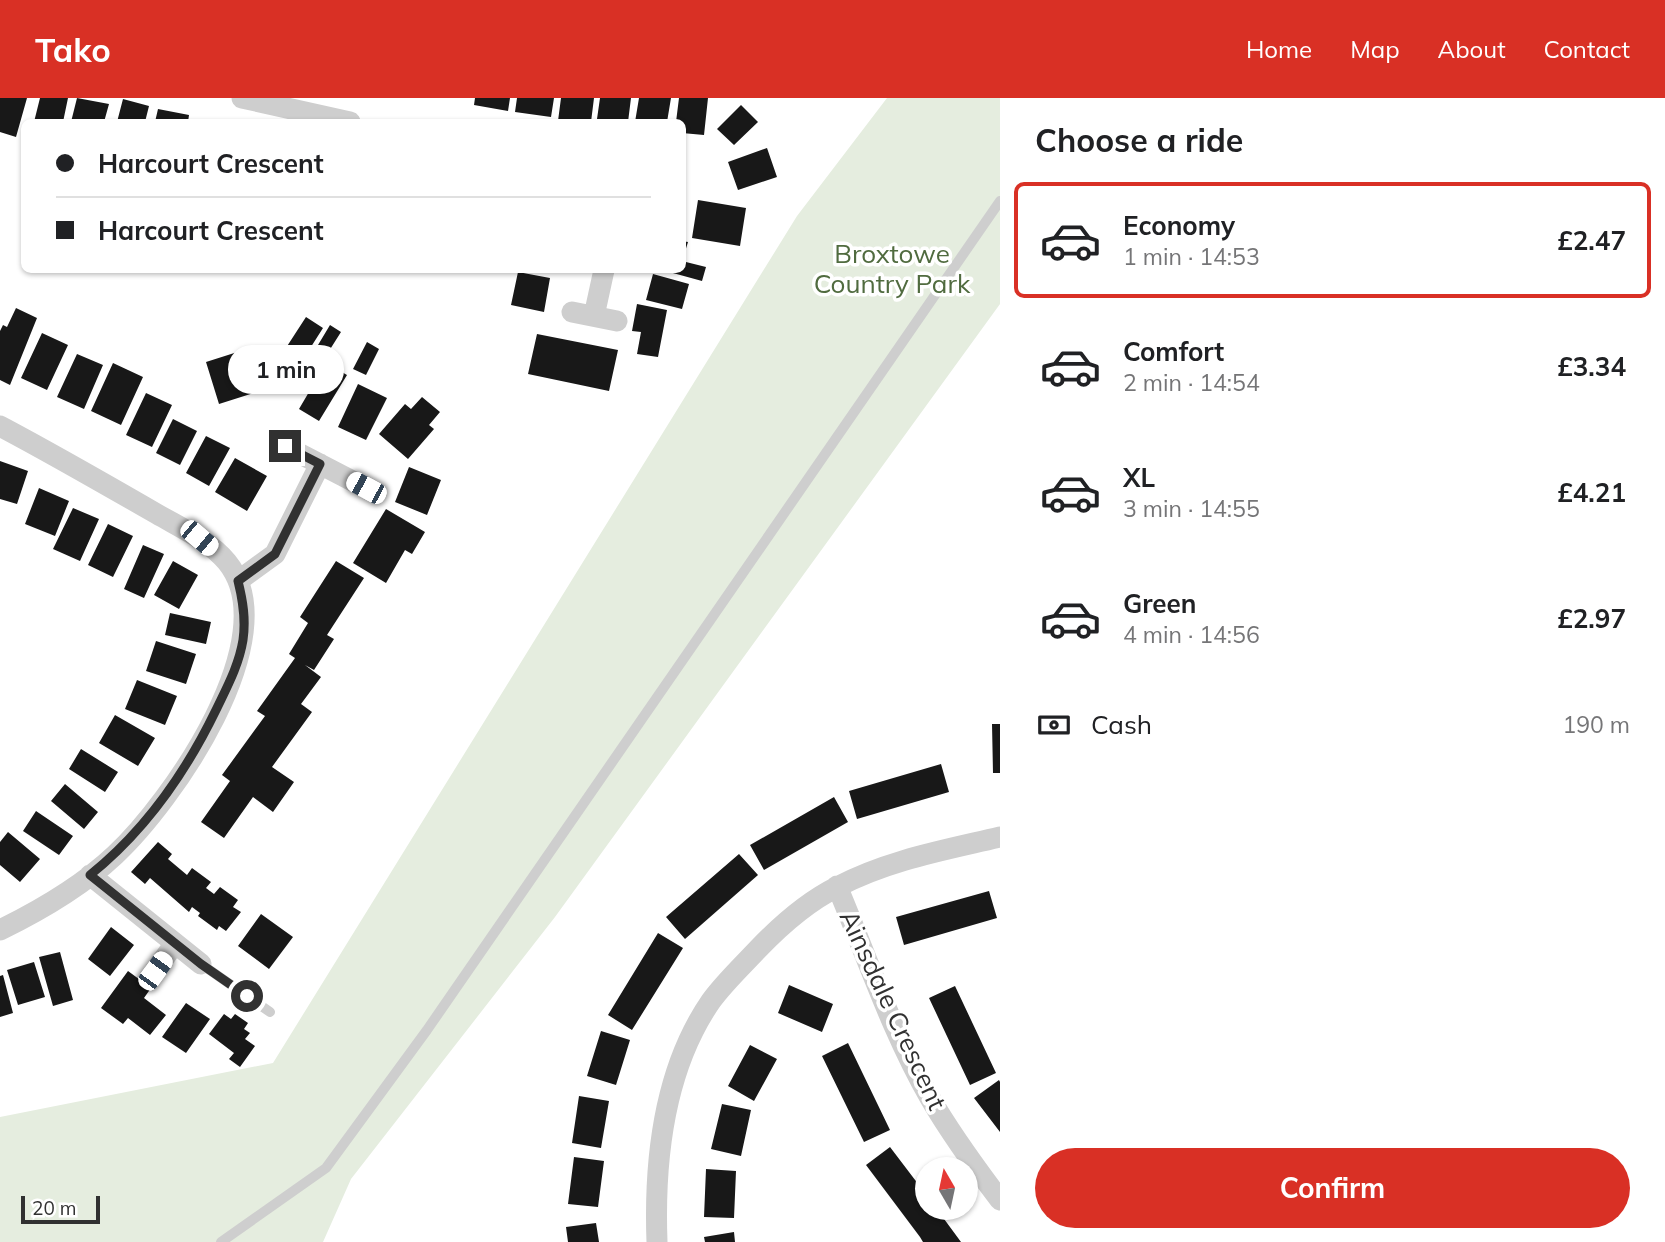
<!DOCTYPE html>
<html lang="en">
<head>
<meta charset="utf-8">
<style>
  body { margin:0; font-family:Mulish,sans-serif; background:#f2f2f2; color:#202124; height:100vh; display:flex; flex-direction:column; font-size:26px; white-space:nowrap }
  * { box-sizing:border-box; margin:0 }
  p { font-size:23px; color:#757577 }
  .icon { flex:none; width:38px; height:38px; fill:none; stroke:currentColor; stroke-width:2; stroke-linecap:round; stroke-linejoin:round }
  .map { position:relative; flex:1; overflow:hidden }
  .sheet { display:flex; flex-direction:column; background:#fff; width:665px }
  .sheet>* { flex:none }
  .guide { position:absolute; left:21px; top:21px; width:665px; height:154px; border-radius:10px; box-shadow:0 2px 5px #0004; display:grid; align-content:center; height:154px; padding:0 35px; background:#fff }
  .needle { width:46px; rotate:351deg }
  .tools { position:absolute; left:915px; top:1059px; display:grid; gap:14px }
  .tools a { display:grid; place-items:center; width:63px; height:63px; border-radius:50%; background:#fff; box-shadow:0 2px 5px #0004; font-size:35px }
  .scale { position:absolute; left:21px; bottom:18px; width:79px; box-sizing:border-box; padding-left:7px; border:4px solid #313131; border-top:0; font-size:19px; line-height:24px; white-space:nowrap; color:#313131; -webkit-text-stroke:5px #fff; paint-order:stroke }
  .end { position:absolute; width:32px; height:32px; margin:-16px; border:9px solid #313131; background:#fff; box-shadow:0 0 0 4px #fff }
  .from { border-radius:50% }
  .bubble { position:absolute; height:49px; border-radius:24px; background:#fff; box-shadow:0 2px 5px #0004; font-size:23px; font-weight:700; line-height:49px; text-align:center }
  .car { position:absolute; width:21px; height:42px; margin:-21px -10px; border-radius:9px; box-shadow:0 0 5px 2px #0007; background:linear-gradient(#fff 24%,#345 0 40%,#fff 0 76%,#345 0 86%,#fff 0) }
  .guide b { display:flex; align-items:center; gap:24px; height:66px; font-size:26px }
  .guide b+b { border-top:2px solid #e0e0e0 }
  .guide i { width:18px; height:18px; background:#202124 }
  ul { padding:0; list-style:none }
  li { display:flex; align-items:center; gap:21px; height:116px; margin:0 14px 10px; padding:0 21px; border:4px solid transparent; border-radius:10px }
  li div { flex:1 }
  li b { display:block; font-size:26px }
  li em { font-style:normal; font-weight:700 }
  li.current { border-color:#d93025 }
  li>.icon { width:63px; height:63px; stroke-width:1.5 }
  h2 { padding:0 35px; font-size:32px; line-height:84px }
  .pay { display:flex; align-items:center; gap:18px; height:77px; padding:0 35px; font-size:26px }
  .pay p { margin-inline-start:auto }
  .primary-button { display:flex; gap:14px; margin-top:auto; padding:14px 35px }
  .primary-button a { flex:1; height:80px; border-radius:42px; background:#d93025; color:#fff; font-size:28px; font-weight:700; line-height:80px; text-align:center }
  header { display:flex; align-items:center; gap:42px; box-sizing:border-box; height:98px; padding:0 35px; background:#d93025; color:#fff }
  header strong { font-size:33px }
  nav { display:flex; gap:38px; margin-inline-start:auto; font-size:24px }
  main { display:flex; flex:1; min-height:0 }
  .map>svg:first-child { display:block }
  .green { fill:#e5eddf }
  .building { fill:#181818 }
  .lines { fill:none; stroke-linecap:round; stroke-linejoin:round }
  .lane { stroke:#cecece; stroke-width:10 }
  .street { stroke:#cecece; stroke-width:21 }
  .route { stroke:#313131; stroke-width:9 }
  .labels { text-anchor:middle; stroke-width:7; stroke-linejoin:round; paint-order:stroke }
  .park-label { font-size:26px; fill:#506b3f; stroke:#fff }
  .street-label { font-size:26px; fill:#313131; stroke:#fff }
</style>
</head>
<body>
<header>
<strong>Tako</strong>
<nav><a>Home</a><a>Map</a><a>About</a><a>Contact</a></nav>
</header>
<main>
<div class="map">
<svg width="1000" height="1144" viewBox="0 0 1000 1144">
  <rect width="100%" height="100%" fill="#fff"/>
  <!-- green -->
  <path class="green" d="M887 0H1000V206L555 819 351 1081 323 1144H0V1019L273 965 797 118Z"/>
  <!-- building -->
  <path class="building" d="M0 0H27L16 39 0 34Z
    M40 0H68L63 24H34Z
    M77 0 109 6 104 24H71Z
    M475 0H510L508 13 474 7Z
    M517 0H554L551 19 515 14Z
    M561 0H594L591 24 558 23Z
    M600 0H631L628 24 597 21Z
    M639 0H671L667 24H635Z
    M679 0H708L704 37 682 35V24H676Z
    M123 1 149 8 145 24H117Z
    M741 7 758 24 734 47 717 31Z
    M158 11 189 17 188 24H155Z
    M767 50 777 79 738 92 728 64Z
    M698 102 746 110 740 148 692 140Z
    M682 143 688 144 683 160H682Z
    M682 163 706 169 702 183 662 172H682Z
    M518 174 550 180 544 214 511 207Z
    M653 176 689 186 682 211 646 202Z
    M637 206 667 212 658 259 637 256 641 234 632 233Z
    M16 210 37 220 10 287 0 282V233L3 227 7 229Z
    M306 219 323 230 309 252 320 259 297 295 269 276Z
    M330 227 341 234 329 253 318 247Z
    M42 235 68 247 47 292 21 280Z
    M537 236 618 252 609 293 528 276Z
    M367 244 379 251 366 277 353 271Z
    M250 250 263 292 219 306 206 264Z
    M77 256 103 267 84 311 57 299Z
    M113 265 143 279 121 327 91 313Z
    M326 265 347 277 319 323 299 311Z
    M358 286 387 300 366 342 338 329Z
    M146 295 172 307 152 349 126 337Z
    M422 299 440 314 429 327 434 331 408 361 379 336 405 306 411 311Z
    M173 321 197 333 180 367 156 355Z
    M206 338 230 350 209 388 186 375Z
    M235 360 267 378 247 413 215 394Z
    M0 363 28 373 17 406 0 401Z
    M409 369 441 382 427 417 395 404Z
    M39 390 69 403 55 438 25 426Z
    M73 410 99 421 80 463 53 451Z
    M386 411 425 434 412 456 405 452 386 485 353 465Z
    M108 426 133 438 113 479 88 467Z
    M143 447 164 456 144 500 124 491Z
    M173 463 198 477 179 511 154 497Z
    M336 463 364 480 327 537 334 541 314 572 305 567 321 579 301 606 312 614 272 669 294 684 273 714 253 699 224 740 201 724 230 683 222 677 265 618 257 613 295 560 289 556 308 525 300 519Z
    M170 515 211 524 206 546 165 537Z
    M156 543 196 556 186 586 146 573Z
    M137 582 177 598 165 627 125 611Z
    M115 617 155 640 138 668 99 645Z
    M992 626H1000V675H993Z
    M81 651 118 674 105 694 69 671Z
    M941 666 949 694 857 721 849 693Z
    M65 686 98 714 84 731 51 703Z
    M834 699 848 724 764 772 750 747Z
    M36 713 73 738 59 757 23 733Z
    M8 734 40 761 20 784 0 767V744Z
    M158 744 172 756 168 761 187 777 192 770 211 784 206 790 214 796 220 789 238 802 233 809 241 814 226 833 219 828 217 832 198 818 200 815 192 809 189 814 150 780 145 786 131 774Z
    M739 756 758 777 685 841 666 819Z
    M989 793 997 820 904 847 896 819Z
    M261 816 293 839 269 871 238 848Z
    M111 829 134 847 110 878 88 861Z
    M658 835 683 850 632 932 608 917Z
    M60 854 73 902 53 908 39 859Z
    M34 864 45 899 18 907 7 872Z
    M128 873 151 890 144 900 166 917 150 937 128 920 123 926 101 910Z
    M3 877 13 915 0 919V878Z
    M789 887 833 906 822 934 778 915Z
    M955 888 996 975 970 987 929 900Z
    M186 905 210 921 186 955 162 939Z
    M224 916 231 921 235 916 248 925 244 931 250 935 245 941 255 948 240 969 229 961 234 955 209 936Z
    M601 933 630 942 616 987 587 978Z
    M848 945 890 1032 864 1044 822 958Z
    M750 947 777 961 754 1003 728 988Z
    M999 982 1000 984V1034L974 1000Z
    M579 998 609 1003 601 1050 572 1045Z
    M722 1006 751 1012 741 1058 711 1051Z
    M890 1049 928 1099V1110H936L961 1144H923L920 1139 866 1067Z
    M574 1059 604 1063 598 1109 568 1106Z
    M706 1071 736 1073 734 1120 704 1119Z
    M596 1125 599 1144H568L566 1129Z
    M734 1134 735 1144H705L704 1139Z"/>
  <g class="lines">
    <!-- lane -->
    <path class="lane" d="M201 866 270 914
      M221 1144 326 1070 427 932 1000 103"/>
    <!-- street -->
    <path class="street" d="M242 0 350 24
      M572 214 617 223
      M594 218 604 172
      M0 328C53 356 105 386 157 416 181 430 210 443 227 464 288 539 171 705 115 757 81 789 41 812 0 832
      M285 348 366 390
      M238 483 275 456 320 366
      M90 777 201 866
      M837 788C867 859 892 934 930 1000 951 1036 975 1069 1000 1102
      M155 873 175 845
      M657 1144C654 1063 664 971 711 903 724 885 742 868 758 851 781 827 807 804 837 789 888 762 945 752 1000 739"/>
  </g>
  <g class="lines">
    <!-- route -->
    <path class="route" d="M247 898 201 866 90 777C146 732 185 676 216 612 227 589 239 567 243 542 246 521 243 503 238 483L275 456 320 366 285 348"/>
  </g>
  <g class="labels">
    <!-- park labels -->
    <g class="park-label">
      <text x="892" y="165">Broxtowe<tspan x="892" dy="30">Country Park</tspan></text>
    </g>
    <!-- street labels -->
    <g class="street-label">
      <text transform="translate(893 912) rotate(65)" y="9">Ainsdale Crescent</text>
    </g>
  </g>
</svg>
<div class="tools">
<a><svg class="needle" viewBox="-14 -14 28 28"><path d="M0-13l5 13h-10z" fill="#e53935"/><path d="M0 13l5-13h-10z" fill="#757577"/></svg></a>
</div>
<div class="scale">20 m</div>
<i class="end from" style="left:247px;top:898px"></i>
<i class="end" style="left:285px;top:348px"></i>
<div class="bubble" style="left:228px;top:247px;width:116px">1 min</div>
<i class="car" style="left:366px;top:390px;rotate:298deg"></i>
<i class="car" style="left:199px;top:440px;rotate:130deg"></i>
<i class="car" style="left:155px;top:873px;rotate:36deg"></i>
<div class="guide">
<b><i class="from"></i>Harcourt Crescent</b>
<b><i></i>Harcourt Crescent</b>
</div>
</div>
<section class="sheet">
<h2>Choose a ride</h2>
<ul>
<li class="current"><svg class="icon" aria-label="car" viewBox="0 0 24 24"><path d="M5 17H2v-5l4-1 3-4h7l3 4 3 1v5h-3M9 17h6M6 11h13"/><circle cx="7" cy="17" r="2"/><circle cx="17" cy="17" r="2"/></svg><div><b>Economy</b><p>1 min · 14:53</p></div><em>£2.47</em></li>
<li><svg class="icon" aria-label="car" viewBox="0 0 24 24"><path d="M5 17H2v-5l4-1 3-4h7l3 4 3 1v5h-3M9 17h6M6 11h13"/><circle cx="7" cy="17" r="2"/><circle cx="17" cy="17" r="2"/></svg><div><b>Comfort</b><p>2 min · 14:54</p></div><em>£3.34</em></li>
<li><svg class="icon" aria-label="car" viewBox="0 0 24 24"><path d="M5 17H2v-5l4-1 3-4h7l3 4 3 1v5h-3M9 17h6M6 11h13"/><circle cx="7" cy="17" r="2"/><circle cx="17" cy="17" r="2"/></svg><div><b>XL</b><p>3 min · 14:55</p></div><em>£4.21</em></li>
<li><svg class="icon" aria-label="car" viewBox="0 0 24 24"><path d="M5 17H2v-5l4-1 3-4h7l3 4 3 1v5h-3M9 17h6M6 11h13"/><circle cx="7" cy="17" r="2"/><circle cx="17" cy="17" r="2"/></svg><div><b>Green</b><p>4 min · 14:56</p></div><em>£2.97</em></li>
</ul>
<div class="pay"><svg class="icon" aria-label="cash" viewBox="0 0 24 24"><path d="M3 7h18v10H3z"/><circle cx="12" cy="12" r="2"/></svg>Cash<p>190 m</p></div>
<div class="primary-button"><a>Confirm</a></div>
</section>
</main>
</body>
</html>
